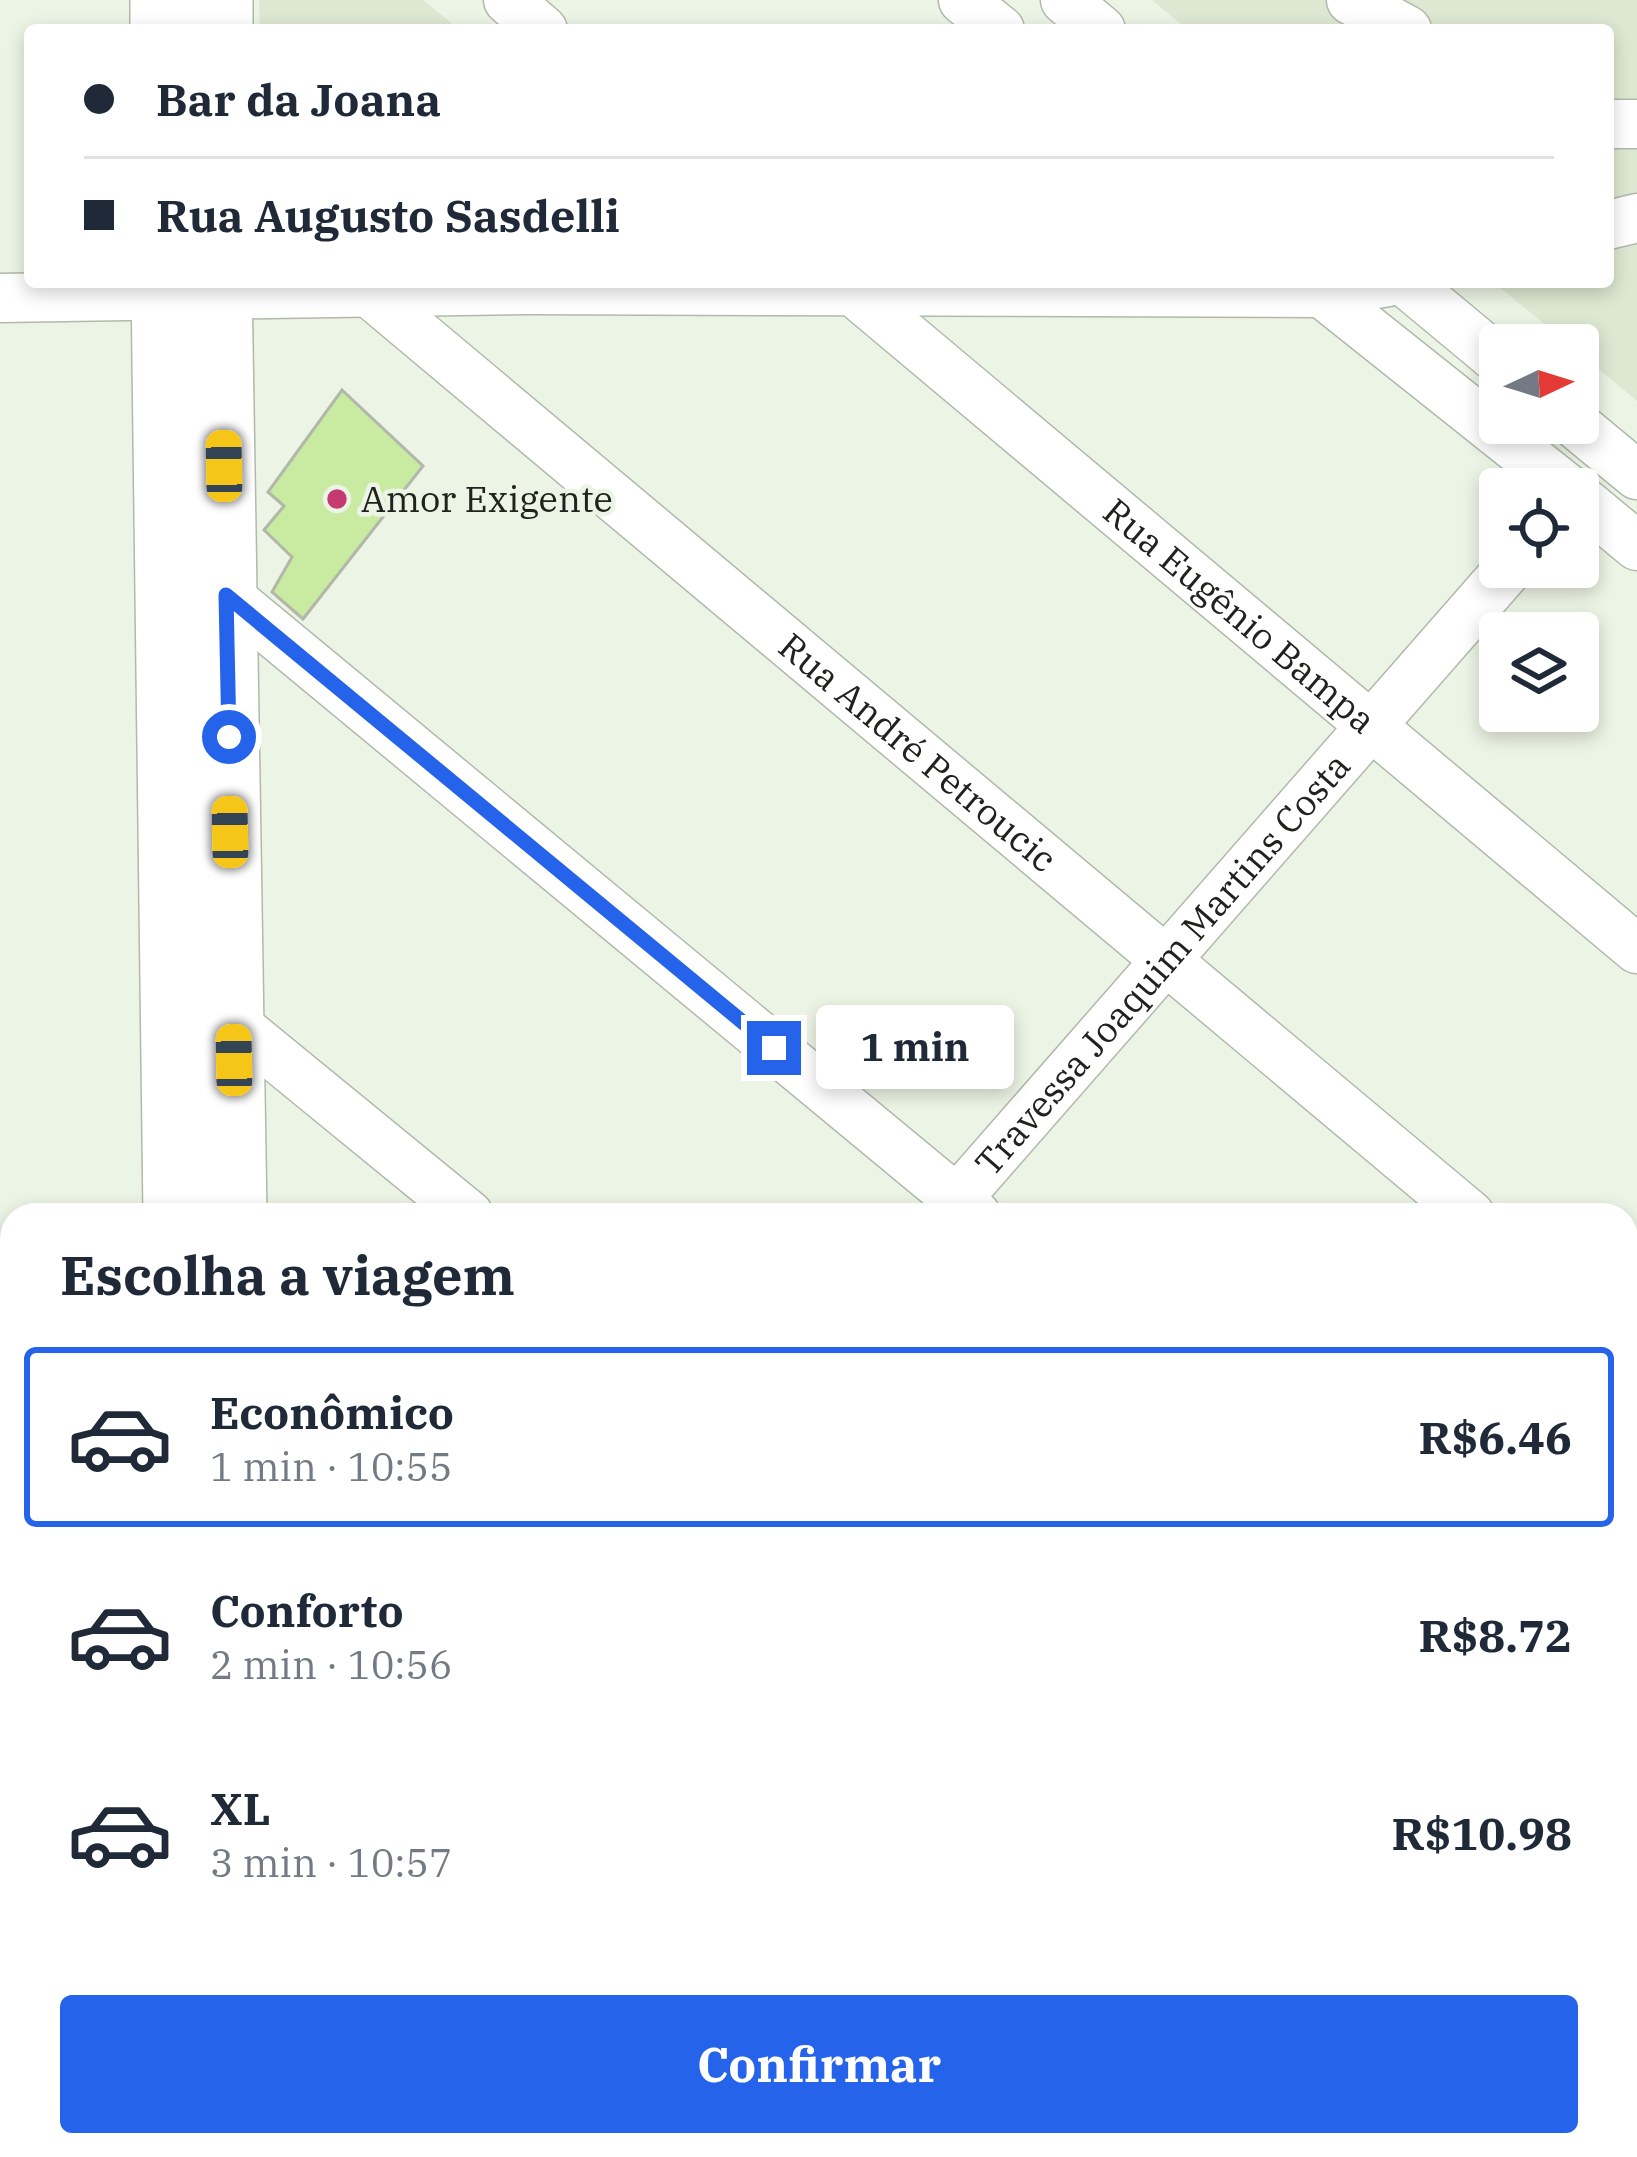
<!DOCTYPE html>
<html lang="pt">
<head>
<meta charset="utf-8">
<style>
  body { margin:0; font-family:"IBM Plex Serif",serif; background:#f2f2f3; color:#1f2937; height:100vh; display:flex; flex-direction:column; font-size:45px; white-space:nowrap }
  * { box-sizing:border-box; margin:0 }
  p { font-size:39px; color:#747a83 }
  .icon { flex:none; width:66px; height:66px; fill:none; stroke:currentColor; stroke-width:2; stroke-linecap:round; stroke-linejoin:round }
  .map { position:relative; flex:1; overflow:hidden }
  .panel { position:absolute; left:0px; top:1203px; width:1638px; height:954px; display:flex; flex-direction:column; background:#fff; border-radius:36px 36px 0 0; box-shadow:0 6px 18px #0003 }
  .panel>* { flex:none }
  .banner { position:absolute; left:24px; top:24px; width:1590px; height:264px; border-radius:12px; box-shadow:0 6px 18px #0003; display:grid; align-content:center; height:264px; padding:0 60px; background:#fff }
  .needle { width:78px; rotate:86deg }
  .fabs { position:absolute; left:1479px; top:324px; display:grid; gap:24px }
  .fabs a { display:grid; place-items:center; width:120px; height:120px; border-radius:12px; background:#fff; box-shadow:0 6px 18px #0003; font-size:60px }
  .end { position:absolute; width:54px; height:54px; margin:-27px; border:15px solid #2563eb; background:#fff; box-shadow:0 0 0 6px #fff }
  .from { border-radius:50% }
  .bubble { position:absolute; height:84px; border-radius:12px; background:#fff; box-shadow:0 6px 18px #0003; font-size:39px; font-weight:700; line-height:84px; text-align:center }
  .car { position:absolute; width:36px; height:72px; margin:-36px -18px; border-radius:15px; box-shadow:0 0 9px 3px #0007; background:linear-gradient(#f5c518 24%,#345 0 40%,#f5c518 0 76%,#345 0 86%,#f5c518 0) }
  .banner b { display:flex; align-items:center; gap:42px; height:114px; font-size:45px }
  .banner b+b { border-top:3px solid #e0e1e3 }
  .banner i { width:30px; height:30px; background:#1f2937 }
  ul { padding:0; list-style:none }
  li { display:flex; align-items:center; gap:36px; height:180px; margin:0 24px 18px; padding:0 36px; border:6px solid transparent; border-radius:12px }
  li div { flex:1 }
  li b { display:block; font-size:45px }
  li em { font-style:normal; font-weight:700 }
  li.selected { border-color:#2563eb }
  li>.icon { width:108px; height:108px; stroke-width:1.5 }
  h2 { padding:0 60px; font-size:54px; line-height:144px }
  .primary-button { display:flex; gap:24px; margin-top:auto; padding:24px 60px }
  .primary-button a { flex:1; height:138px; border-radius:12px; background:#2563eb; color:#fff; font-size:48px; font-weight:700; line-height:138px; text-align:center }
  .map>svg:first-child { display:block }
  .built { fill:#dde8d2 }
  .green { fill:#fecfdc }
  .building { fill:#c9eaa1; stroke:#b1b8a9; stroke-width:3 }
  .lines { fill:none; stroke-linecap:round; stroke-linejoin:round }
  .minor-casing { stroke:#b2b9ab; stroke-width:51 }
  .major-casing { stroke:#b2b9ab; stroke-width:66 }
  .minor { stroke:#fff; stroke-width:48 }
  .major { stroke:#fff; stroke-width:63 }
  .route { stroke:#2563eb; stroke-width:15 }
  .poi-dot { fill:#c43a71; stroke:#ecf4e5; stroke-width:4.5 }
  .labels { text-anchor:middle; stroke-width:9; stroke-linejoin:round; paint-order:stroke }
  .poi-label { font-size:36px; fill:#20221d; stroke:#ecf4e5; text-anchor:start }
  .street-label { font-size:36px; fill:#20221d; stroke:#ecf4e5 }
</style>
</head>
<body>
<div class="map">
<svg width="1637" height="2157" viewBox="0 0 1637 2157">
  <rect width="100%" height="100%" fill="#ecf4e5"/>
  <!-- built -->
  <path class="built" d="M259 0H423L460 30H260Z
    M1152 0H1637V401L1578 352V345H1570L1493 282H1608V30H1188Z"/>
  <!-- green -->
  <path class="green" d="M269 2145H537L550 2157H269Z"/>
  <!-- building -->
  <path class="building" d="M342 390 423 466 303 619 272 592 292 557 264 530 284 506 268 492Z"/>
  <g class="lines">
    <!-- minor casing -->
    <g class="minor-casing">
      <g id="minor">
        <path d="M508 0 543 30"/>
        <path d="M963 0 1000 30"/>
        <path d="M1065 0 1101 30"/>
        <path d="M1351 0 1407 30"/>
        <path d="M1608 124H1637"/>
        <path d="M1608 225 1637 218"/>
        <path id="s1" d="M842 282 1637 949"/>
        <path d="M1308 282 1568 489"/>
        <path d="M1405 282 1500 361"/>
        <path id="s2" d="M366 290 1470 1215"/>
        <path d="M0 298 527 290 1322 293 1388 282"/>
        <path d="M1574 423 1637 475"/>
        <path d="M1578 497 1637 546"/>
        <path d="M227 595 976 1215"/>
        <path d="M233 1022 469 1215"/>
        <path id="s3" d="M957 1199 1510 567"/>
        <path d="M1626 1346 1637 1355"/>
        <path d="M0 1424H12"/>
        <path d="M1626 1746 1637 1755"/>
        <path d="M571 2145 585 2157"/>
        <path d="M1072 2145 1086 2157"/>
        <path d="M1566 2145 1579 2157"/>
      </g>
    </g>
    <!-- major casing -->
    <g class="major-casing">
      <path id="major" d="M162 0V30
        M221 30V0
        M163 282 175 1215
        M220 282 235 1215
        M186 2145V2157
        M248 2145V2157"/>
    </g>
    <!-- minor -->
    <use href="#minor" class="minor"/>
    <!-- major -->
    <use href="#major" class="major"/>
  </g>
  <g class="lines">
    <!-- route -->
    <path class="route" d="M229 737 226 595 774 1048"/>
  </g>
  <!-- markers -->
  <circle class="poi-dot" cx="337" cy="499" r="12"/>
  <g class="labels">
    <!-- poi labels -->
    <g class="poi-label">
      <text x="361" y="512">Amor Exigente</text>
    </g>
    <!-- street labels -->
    <g class="street-label">
      <text dy="13" stroke="none"><textPath href="#s1" startOffset="519">Rua Eugênio Bampa</textPath></text>
      <text dy="13" stroke="none"><textPath href="#s2" startOffset="720">Rua André Petroucic</textPath></text>
      <text dy="13" stroke="none"><textPath href="#s3" startOffset="312">Travessa Joaquim Martins Costa</textPath></text>
    </g>
  </g>
</svg>
<div class="fabs">
<a><svg class="needle" viewBox="-14 -14 28 28"><path d="M0-13l5 13h-10z" fill="#e53935"/><path d="M0 13l5-13h-10z" fill="#747a83"/></svg></a>
<a><svg class="icon" aria-label="locate" viewBox="0 0 24 24"><circle cx="12" cy="12" r="6"/><path d="M12 2v4M12 18v4M2 12h4M18 12h4"/></svg></a>
<a><svg class="icon" aria-label="layers" viewBox="0 0 24 24"><path d="M12 4l9 5-9 5-9-5zM3 14l9 5 9-5"/></svg></a>
</div>
<i class="end from" style="left:229px;top:737px"></i>
<i class="end" style="left:774px;top:1048px"></i>
<div class="bubble" style="left:816px;top:1005px;width:198px">1 min</div>
<i class="car" style="left:224px;top:466px;rotate:359deg"></i>
<i class="car" style="left:230px;top:832px;rotate:359deg"></i>
<i class="car" style="left:234px;top:1060px;rotate:359deg"></i>
<div class="banner">
<b><i class="from"></i>Bar da Joana</b>
<b><i></i>Rua Augusto Sasdelli</b>
</div>
<section class="panel">
<h2>Escolha a viagem</h2>
<ul>
<li class="selected"><svg class="icon" aria-label="car" viewBox="0 0 24 24"><path d="M5 17H2v-5l4-1 3-4h7l3 4 3 1v5h-3M9 17h6M6 11h13"/><circle cx="7" cy="17" r="2"/><circle cx="17" cy="17" r="2"/></svg><div><b>Econômico</b><p>1 min · 10:55</p></div><em>R$6.46</em></li>
<li><svg class="icon" aria-label="car" viewBox="0 0 24 24"><path d="M5 17H2v-5l4-1 3-4h7l3 4 3 1v5h-3M9 17h6M6 11h13"/><circle cx="7" cy="17" r="2"/><circle cx="17" cy="17" r="2"/></svg><div><b>Conforto</b><p>2 min · 10:56</p></div><em>R$8.72</em></li>
<li><svg class="icon" aria-label="car" viewBox="0 0 24 24"><path d="M5 17H2v-5l4-1 3-4h7l3 4 3 1v5h-3M9 17h6M6 11h13"/><circle cx="7" cy="17" r="2"/><circle cx="17" cy="17" r="2"/></svg><div><b>XL</b><p>3 min · 10:57</p></div><em>R$10.98</em></li>
</ul>
<div class="primary-button"><a>Confirmar</a></div>
</section>
</div>
</body>
</html>
